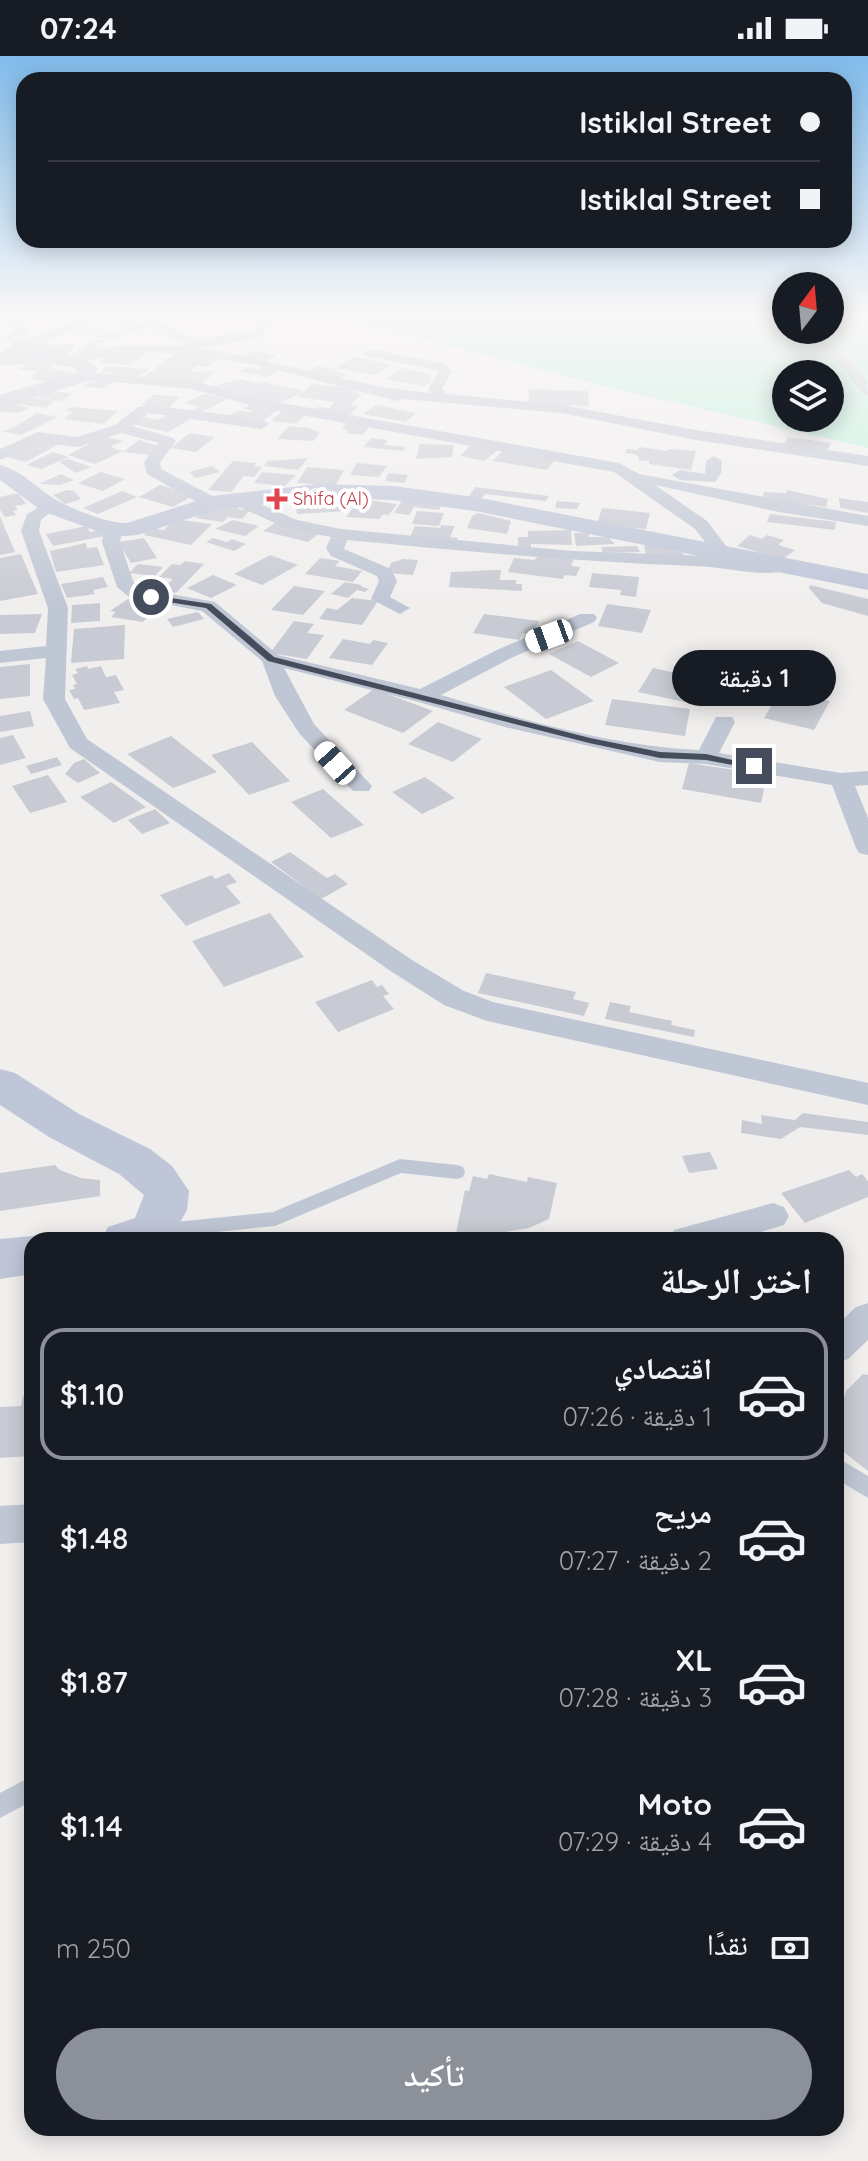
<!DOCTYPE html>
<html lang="ar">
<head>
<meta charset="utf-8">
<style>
  body { margin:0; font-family:Quicksand,"Noto Naskh Arabic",sans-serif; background:#242831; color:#f1f3f6; direction:rtl; height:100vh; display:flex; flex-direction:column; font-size:30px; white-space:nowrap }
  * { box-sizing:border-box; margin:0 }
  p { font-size:26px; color:#9ea1a6 }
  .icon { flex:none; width:44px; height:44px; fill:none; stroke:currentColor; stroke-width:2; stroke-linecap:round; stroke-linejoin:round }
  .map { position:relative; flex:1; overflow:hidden; direction:ltr }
  .details { position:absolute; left:24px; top:1176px; width:820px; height:904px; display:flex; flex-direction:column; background:#171b24; border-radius:24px; box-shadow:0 4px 20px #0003; direction:rtl }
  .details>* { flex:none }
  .banner { position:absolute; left:16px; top:16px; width:836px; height:176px; border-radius:24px; box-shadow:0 4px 20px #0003; direction:rtl; display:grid; align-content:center; height:176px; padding:0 32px; background:#171b24 }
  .needle { width:52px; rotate:16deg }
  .fabs { position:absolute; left:772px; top:216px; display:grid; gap:16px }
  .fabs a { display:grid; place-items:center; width:72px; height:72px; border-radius:50%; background:#171b24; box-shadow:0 4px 20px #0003; font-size:40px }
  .end { position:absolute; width:36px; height:36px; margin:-18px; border:10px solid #454d5c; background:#fff; box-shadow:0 0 0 4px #fff }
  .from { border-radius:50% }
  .bubble { position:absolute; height:56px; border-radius:28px; background:#171b24; box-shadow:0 4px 20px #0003; font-size:26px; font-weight:600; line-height:56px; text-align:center; direction:rtl }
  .car { position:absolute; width:24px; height:48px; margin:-24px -12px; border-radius:10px; box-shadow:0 0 6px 2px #0007; background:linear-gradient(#fff 24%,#345 0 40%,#fff 0 76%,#345 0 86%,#fff 0) }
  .banner b { display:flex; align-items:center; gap:28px; height:76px; font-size:30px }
  .banner b+b { border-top:2px solid #363941 }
  .banner i { width:20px; height:20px; background:#f1f3f6 }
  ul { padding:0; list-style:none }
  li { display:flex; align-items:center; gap:24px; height:132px; margin:0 16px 12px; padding:0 16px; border:4px solid transparent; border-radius:24px }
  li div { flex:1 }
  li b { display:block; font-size:30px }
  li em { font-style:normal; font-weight:600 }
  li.on { border-color:#8c9099 }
  li>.icon { width:72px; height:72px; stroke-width:1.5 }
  h2 { padding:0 32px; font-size:36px; line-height:96px }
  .pay { display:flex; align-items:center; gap:20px; height:88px; padding:0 32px; font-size:30px }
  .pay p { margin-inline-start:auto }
  .button { display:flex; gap:16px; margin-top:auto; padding:16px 32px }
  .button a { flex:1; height:92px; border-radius:48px; background:#8c9099; color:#fff; font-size:32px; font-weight:600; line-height:92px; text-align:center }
  .status { display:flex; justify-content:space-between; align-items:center; height:56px; padding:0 40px; background:#171b24; direction:ltr }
  .status svg { height:22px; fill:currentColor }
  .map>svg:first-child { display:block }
  .green { fill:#b9f1da; fill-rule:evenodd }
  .building { fill:#c9cbd4 }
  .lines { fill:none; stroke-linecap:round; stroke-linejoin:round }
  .lane { fill:#c0c7d4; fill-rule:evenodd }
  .street { fill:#c0c7d4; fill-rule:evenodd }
  .secondary { fill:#bfc6d8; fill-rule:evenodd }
  .route { fill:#454d5c }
  .health-dot { fill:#e0444e; stroke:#fff; stroke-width:3 }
  .labels { text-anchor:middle; stroke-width:8; stroke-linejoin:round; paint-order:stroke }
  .far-health-label { font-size:18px; fill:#be3a42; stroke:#fff; text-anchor:start }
</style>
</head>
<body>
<div class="status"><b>07:24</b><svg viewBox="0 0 49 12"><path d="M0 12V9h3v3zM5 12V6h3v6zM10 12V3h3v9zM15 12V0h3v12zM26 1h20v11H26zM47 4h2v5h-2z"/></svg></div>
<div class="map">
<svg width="868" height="2105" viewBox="0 0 868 2105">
  <rect width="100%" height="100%" fill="#f1eeee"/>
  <!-- green -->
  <path class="green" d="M322 257H786V274H830V257H868V392L604 330ZM786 318H830V362H786Z"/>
  <!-- building -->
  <path class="building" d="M50 257H89V258L57 266 44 261 53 258Z
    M115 257 140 259 135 263 107 262Z
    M127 265 152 269 143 278 126 276 115 283 94 281 108 274 119 276 123 272 116 271Z
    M95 268 110 272 90 280 74 276Z
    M92 283 105 284 96 291 106 292 87 300 72 299Z
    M28 288 76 289 68 298 9 299Z
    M179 294 218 302 208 311 197 310 190 316 216 315 201 329 143 322Z
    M125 295 147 297 130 309 99 306 112 296Z
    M253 295 277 299 264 306 239 302Z
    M353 301 392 308 376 319 336 312Z
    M32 306 51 309 50 312 73 316 52 327 32 323 35 321H30L38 316 18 313Z
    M266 309 283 313 267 321 239 315 247 311 259 313Z
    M107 310 150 313 136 322 112 320 115 317 100 316Z
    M317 310 339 314 336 316 347 318 339 323 305 317Z
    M401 312 429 318 432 324 425 330 386 323Z
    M94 323 113 326 103 333 83 330Z
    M241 323 259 328 264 326 304 335 278 348 211 331Z
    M312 328 359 333 355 337 361 338 350 349 358 350 350 359 313 355 317 351 329 352 335 346 298 341Z
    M529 333 588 335 589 350 529 348Z
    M50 336H60L73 338 61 345 37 341Z
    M204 338 227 343 198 358 190 356 199 351 184 347Z
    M153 339 180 340 170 351 141 349Z
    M28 341 55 345 45 352 13 347 30 352 19 357 0 356V348Z
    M251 348 280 352 262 366 229 360 238 354 250 356 252 355 244 353Z
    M376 349 417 357 405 366 363 358Z
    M71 351 118 355 103 368 63 363 73 356 65 355Z
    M283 354 307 357 296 368 271 365Z
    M37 357 58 361 21 379 0 375 11 373Z
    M171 357 192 362 168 376 132 368 144 361 158 364Z
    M346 367 357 368 370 369 363 379 346 377 348 374 342 373Z
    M289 370 309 372 320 377 313 385 277 383Z
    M190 377 215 381 196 396 171 392Z
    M104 380 123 385 110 391 123 395 95 408 68 399Z
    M788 381 831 387 827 395 784 388Z
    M371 382 388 384 384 389 406 391 403 395 364 391Z
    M40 383 59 388 26 406 3 400Z
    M139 384 152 388 162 390 150 399 123 396Z
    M420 388 454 389 452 401 416 403Z
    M470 390 498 394 484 405 460 400Z
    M639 391 668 395 669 393 696 395 691 414 649 408V405L638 404 639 401 634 398 625 397 627 393 637 394Z
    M503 394 557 402 547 414 493 405Z
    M53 396 69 401 41 413 26 409Z
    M308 402 298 414 264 410 268 405Z
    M68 403 91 411 76 417 59 406Z
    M233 405 257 407 254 410 262 411 254 421 244 420 231 436 208 434Z
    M357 407 387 410 379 421 350 419Z
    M212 410 220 416 196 422 189 416Z
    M307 411 344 414 335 430 297 427Z
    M101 416 125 423 103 435 78 427Z
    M262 416 296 419 285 430 254 427Z
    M389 417 408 419 404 427 385 425Z
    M61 418 74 424 60 429 39 428Z
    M160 429 194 439 173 451 139 441Z
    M475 431 549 440 546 445 485 438 481 444 468 442Z
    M67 434 74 435 81 443 65 448 53 439Z
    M787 434 828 443 826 451 769 444 763 440 764 436 786 437Z
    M122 435 137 441 98 458 83 452Z
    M345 436 348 455 297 458 295 443Z
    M13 438H19L26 448 15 450 18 454 13 455 16 459 5 461 0 454V441Z
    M839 442 868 446V457L840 452Z
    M360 443 397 448 389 459 383 458 379 463 346 461Z
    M402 444 443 446 439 454 414 451 409 459 394 457Z
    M557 445 580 447 577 453 555 452Z
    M207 450H240L238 453 250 454 242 463 228 461 223 466 195 462Z
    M602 452 650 457 646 473 597 468Z
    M417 455 444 457 439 470 412 468Z
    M478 457 511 465 507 478 467 472 472 460Z
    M770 458 836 466 835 474 767 466Z
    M0 460 15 496 0 499Z
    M175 463 212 468 191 489 144 479 149 472 164 474Z
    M233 464 259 470 245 480 215 473Z
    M276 466 321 476 308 486 263 475Z
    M441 469 455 470 450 481 458 482 456 485 410 481 415 470 440 472Z
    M87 470 90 476 101 474 105 480 53 490 46 478Z
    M571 474 572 489 531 488V493H518V481H528V475Z
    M574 477H589V481H608L615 488 576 490Z
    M750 479 762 483 767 479 784 484 778 489 795 494 783 503 737 490Z
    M144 482 157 502 131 507 118 486Z
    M213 482 227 486 232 483 246 488 234 495 206 486Z
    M86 487 87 492 97 491 104 509 56 516 50 495Z
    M644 488 683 497 684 501 646 500Z
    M637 490 640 496 603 497 601 491Z
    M21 498 38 538 0 545V502Z
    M541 498 574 502 571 510 580 511 576 520 564 519 563 523 508 516 514 502 534 504Z
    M270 499 298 509 262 529 234 518Z
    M320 502 340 505 335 510 362 515 353 526 305 518Z
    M403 503 418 504 413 519 387 517 391 507Z
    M185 505 204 508 176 537 161 534 173 523 159 521 172 508 180 509Z
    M138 508 163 511 155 520 129 517Z
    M494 514H501L500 524H516V528H522V535L449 531 451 516Z
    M592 517 639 521 636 541 620 539 621 534 589 531Z
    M213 519 237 529 211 542 187 532Z
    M103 521 108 531 93 534 95 538 67 542 61 528Z
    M345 526 362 529 360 530 369 533 365 536 357 534 348 542 331 538Z
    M810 529 868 543V560L822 547 809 532Z
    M294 530 325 535 303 559 271 554Z
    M352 542 378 545 362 569 319 563 327 552 337 554Z
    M128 543 161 549 143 566 111 561 116 556 110 555Z
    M100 547V565L71 567 72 549Z
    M607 548 651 554 642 577 598 570Z
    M198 556 204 563 173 571 167 563Z
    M42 558 35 577 0 578V559Z
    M484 558 539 565 532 578 523 577 519 584 473 577Z
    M294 565 314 568 307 577 324 579 307 603 270 597Z
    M125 569 124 603 71 607 74 573Z
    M343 583 370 588 373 584 388 587 372 609 329 602Z
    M578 585 619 607 591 621 549 598Z
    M30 608V640L0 643V611Z
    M87 610 88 613 101 610 106 621 116 619 124 634 114 636 120 647 84 654 78 642 74 643 69 634 75 633 73 629 77 628 72 619 78 617 75 613Z
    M653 612 708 624 694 648 638 636Z
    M551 614 594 645 546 663 504 631Z
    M374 633 433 655 403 677 344 654Z
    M781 634 830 645 814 674 764 662Z
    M612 643 690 653 685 680 605 669Z
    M30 655 34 670 0 676V660Z
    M438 666 482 683 453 706 408 688Z
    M13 679 26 702 0 709V682Z
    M171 680 217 716 173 732 127 698Z
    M252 686 290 725 249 739 211 699Z
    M57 701 62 709 31 718 26 710Z
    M84 703 100 717 78 727 65 718 74 707Z
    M689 707 767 719 761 747 682 733Z
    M48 719 67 746 30 757 12 730Z
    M425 721 455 742 422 758 392 736Z
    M111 726 146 751 114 767 80 741Z
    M323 733 364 769 331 782 291 746Z
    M155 753 170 767 142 778 128 764Z
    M290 796 327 822 335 818 348 828 321 843 271 806Z
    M229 817 237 826 226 830 241 847 186 870 160 839 212 819 215 823Z
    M270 857 304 901 224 931 192 885Z
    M486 917 576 936 573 943 589 947 584 960 478 937Z
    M372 924 377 931 382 929 389 938 383 940 394 953 338 976 315 946Z
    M610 946 631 950 629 956 672 965 671 969 695 974 694 981 605 963Z
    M803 1057 868 1066V1079L800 1071 781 1083 741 1077 742 1064 762 1068 761 1059 795 1064Z
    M710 1096 718 1113 689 1117 682 1100Z
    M55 1109 60 1114 81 1122 100 1124V1140L0 1155V1117Z
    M849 1114 856 1121 862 1118 868 1125V1141L805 1167 781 1137Z
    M489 1118 527 1126 528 1121 557 1127 549 1163 529 1172 493 1178 491 1184 460 1183 462 1179 456 1177 465 1134 469 1135 473 1120 487 1123Z
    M863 1318 868 1319V1415L836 1390V1347L843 1346 846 1335Z
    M23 1340H32V1400L0 1402V1351L21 1350Z"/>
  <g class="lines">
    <!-- lane -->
    <path class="lane" d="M400 1103 457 1109 463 1111 465 1116 463 1121 457 1123 401 1117 275 1170 156 1182 150 1180 147 1175 150 1170 156 1168 273 1156Z
      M836 1401 868 1420V1442L836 1423Z
      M32 1720V1745L0 1762V1737Z"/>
    <!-- street -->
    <path class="street" d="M93 257H110L0 307V297L13 289 6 282 15 273 3 261 5 258H13L28 273 21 282 25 284Z
      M139 257H152L167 269 195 283 250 276 267 257H280L259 282 201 292C278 305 353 330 430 337L428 333 438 317 435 314 366 300 364 297 371 293 445 308 452 316 442 333 446 338 562 349 696 374 868 400V410L696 384 562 357 404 343 398 345 264 311 197 299 153 296 116 298 75 308V302L115 290H188L157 275Z
      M811 274H825L826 286C845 301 868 313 868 339L863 338 846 315 815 290Z
      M84 316 193 325 259 343 619 407 639 418 868 460V470L779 456 655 429 707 465 730 495 721 500 715 499 695 473 614 416 257 351 192 333 79 323V317Z
      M149 349 261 363 269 368 261 373 149 357 132 370 173 382 176 385 160 406 161 413 218 443 220 447 218 451H206L147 418 144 406 159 387 121 377 78 391 40 386 0 404V393L38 376 77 381 115 369 138 351Z
      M714 400 722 405 721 417 715 426 680 424 672 419 680 414 705 418 706 405Z
      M239 439 297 464 341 473 572 495 709 500 764 509 785 505 794 510 791 514C758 522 729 511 695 510 578 506 463 495 347 484L344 493 391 513 397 525 390 541 410 552 400 558 371 543 379 525 377 520 331 500 326 492 331 481 286 472 233 448 231 444Z
      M50 445 58 450 41 464 39 475 68 552 65 643 87 683 412 904 464 935 493 946 868 1027V1049L487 965 444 949 392 916 70 692 43 643 46 602 0 607V595L46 590 48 552 21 475 27 458Z
      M113 469 122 474 120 486 133 525 143 533 215 546 278 599 420 633 497 594 580 558H594L597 562 594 566 511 602 441 639C524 664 612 690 699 694L716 661H732L735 666 719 697 841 717 868 715V729L855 730 868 762V799L859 797 856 792 832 729 706 708 660 706 505 671 415 645 284 612 314 668 372 730 369 735H353L299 677 275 640 262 605 202 555 129 541 117 531 102 486 104 474Z
      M773 1147 784 1151 789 1160 784 1169 734 1184H670L674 1174Z
      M868 1247V1284L848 1303 836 1308V1270L856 1251Z
      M32 1448V1486L0 1488V1450Z"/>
    <!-- secondary -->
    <path class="secondary" d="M47 296C65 297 85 298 98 313L91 324 0 352V339L77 316 75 312 47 308 0 309V297Z
      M0 409C25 416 38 434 60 446 78 455 106 467 127 467L212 440 319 428 393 430 475 441 868 518V534L475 455 393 444 319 442 215 454 138 479 113 481 42 455 0 424Z
      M0 1013 15 1017 79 1058 150 1093 172 1110 189 1135 187 1154 170 1184H101L108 1171 135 1162 144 1139 119 1118 49 1081 0 1049Z
      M32 1180 45 1184H32V1218L0 1223V1183Z"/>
  </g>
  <!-- sky -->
  <linearGradient id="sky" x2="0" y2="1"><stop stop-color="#80bbeb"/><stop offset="0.47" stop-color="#f9f7f7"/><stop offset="1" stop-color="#f9f7f7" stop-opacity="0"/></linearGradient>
  <rect width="868" height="552" fill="url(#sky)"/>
  <!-- route -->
  <path class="route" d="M151 539 211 548 274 601 590 682 660 696 706 698 759 710 754 713 706 704 660 702 589 687 268 605 206 552 149 543Z"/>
  <!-- markers -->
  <path class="health-dot" d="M273 431h8v8h8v8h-8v8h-8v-8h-8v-8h8z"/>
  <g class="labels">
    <!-- far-health labels -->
    <g class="far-health-label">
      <text x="293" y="449">Shifa (Al)</text>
    </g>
  </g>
</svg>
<div class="fabs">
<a><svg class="needle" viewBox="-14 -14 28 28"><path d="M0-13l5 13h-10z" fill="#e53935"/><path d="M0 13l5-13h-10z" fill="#9ea1a6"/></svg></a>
<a><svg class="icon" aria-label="layers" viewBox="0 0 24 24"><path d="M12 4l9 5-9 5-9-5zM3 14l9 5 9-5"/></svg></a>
</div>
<i class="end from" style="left:151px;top:541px"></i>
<i class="end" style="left:754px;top:710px"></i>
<div class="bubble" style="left:672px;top:594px;width:164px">1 دقيقة</div>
<i class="car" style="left:549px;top:580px;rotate:250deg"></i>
<i class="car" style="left:335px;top:707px;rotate:318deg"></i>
<div class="banner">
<b><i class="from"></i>Istiklal Street</b>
<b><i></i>Istiklal Street</b>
</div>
<section class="details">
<h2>اختر الرحلة</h2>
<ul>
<li class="on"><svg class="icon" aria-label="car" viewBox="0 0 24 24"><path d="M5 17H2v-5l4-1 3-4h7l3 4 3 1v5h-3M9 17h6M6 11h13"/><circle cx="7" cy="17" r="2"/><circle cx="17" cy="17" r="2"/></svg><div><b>اقتصادي</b><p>1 دقيقة · 07:26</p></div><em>$1.10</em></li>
<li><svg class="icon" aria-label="car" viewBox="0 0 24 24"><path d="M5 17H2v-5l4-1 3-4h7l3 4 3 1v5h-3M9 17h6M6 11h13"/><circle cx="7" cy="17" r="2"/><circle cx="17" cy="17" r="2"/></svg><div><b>مريح</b><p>2 دقيقة · 07:27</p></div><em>$1.48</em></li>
<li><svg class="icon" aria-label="car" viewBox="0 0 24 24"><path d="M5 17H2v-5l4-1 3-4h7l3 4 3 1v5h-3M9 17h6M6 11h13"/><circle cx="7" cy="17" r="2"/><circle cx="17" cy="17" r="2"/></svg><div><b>XL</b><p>3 دقيقة · 07:28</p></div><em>$1.87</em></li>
<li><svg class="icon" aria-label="car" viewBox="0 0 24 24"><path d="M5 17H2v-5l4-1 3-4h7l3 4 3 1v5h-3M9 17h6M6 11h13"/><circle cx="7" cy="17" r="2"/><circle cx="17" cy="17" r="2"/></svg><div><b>Moto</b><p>4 دقيقة · 07:29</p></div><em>$1.14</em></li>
</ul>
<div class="pay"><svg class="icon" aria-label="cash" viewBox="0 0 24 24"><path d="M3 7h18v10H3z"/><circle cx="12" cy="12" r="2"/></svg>نقدًا<p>250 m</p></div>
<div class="button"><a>تأكيد</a></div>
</section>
</div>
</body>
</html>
